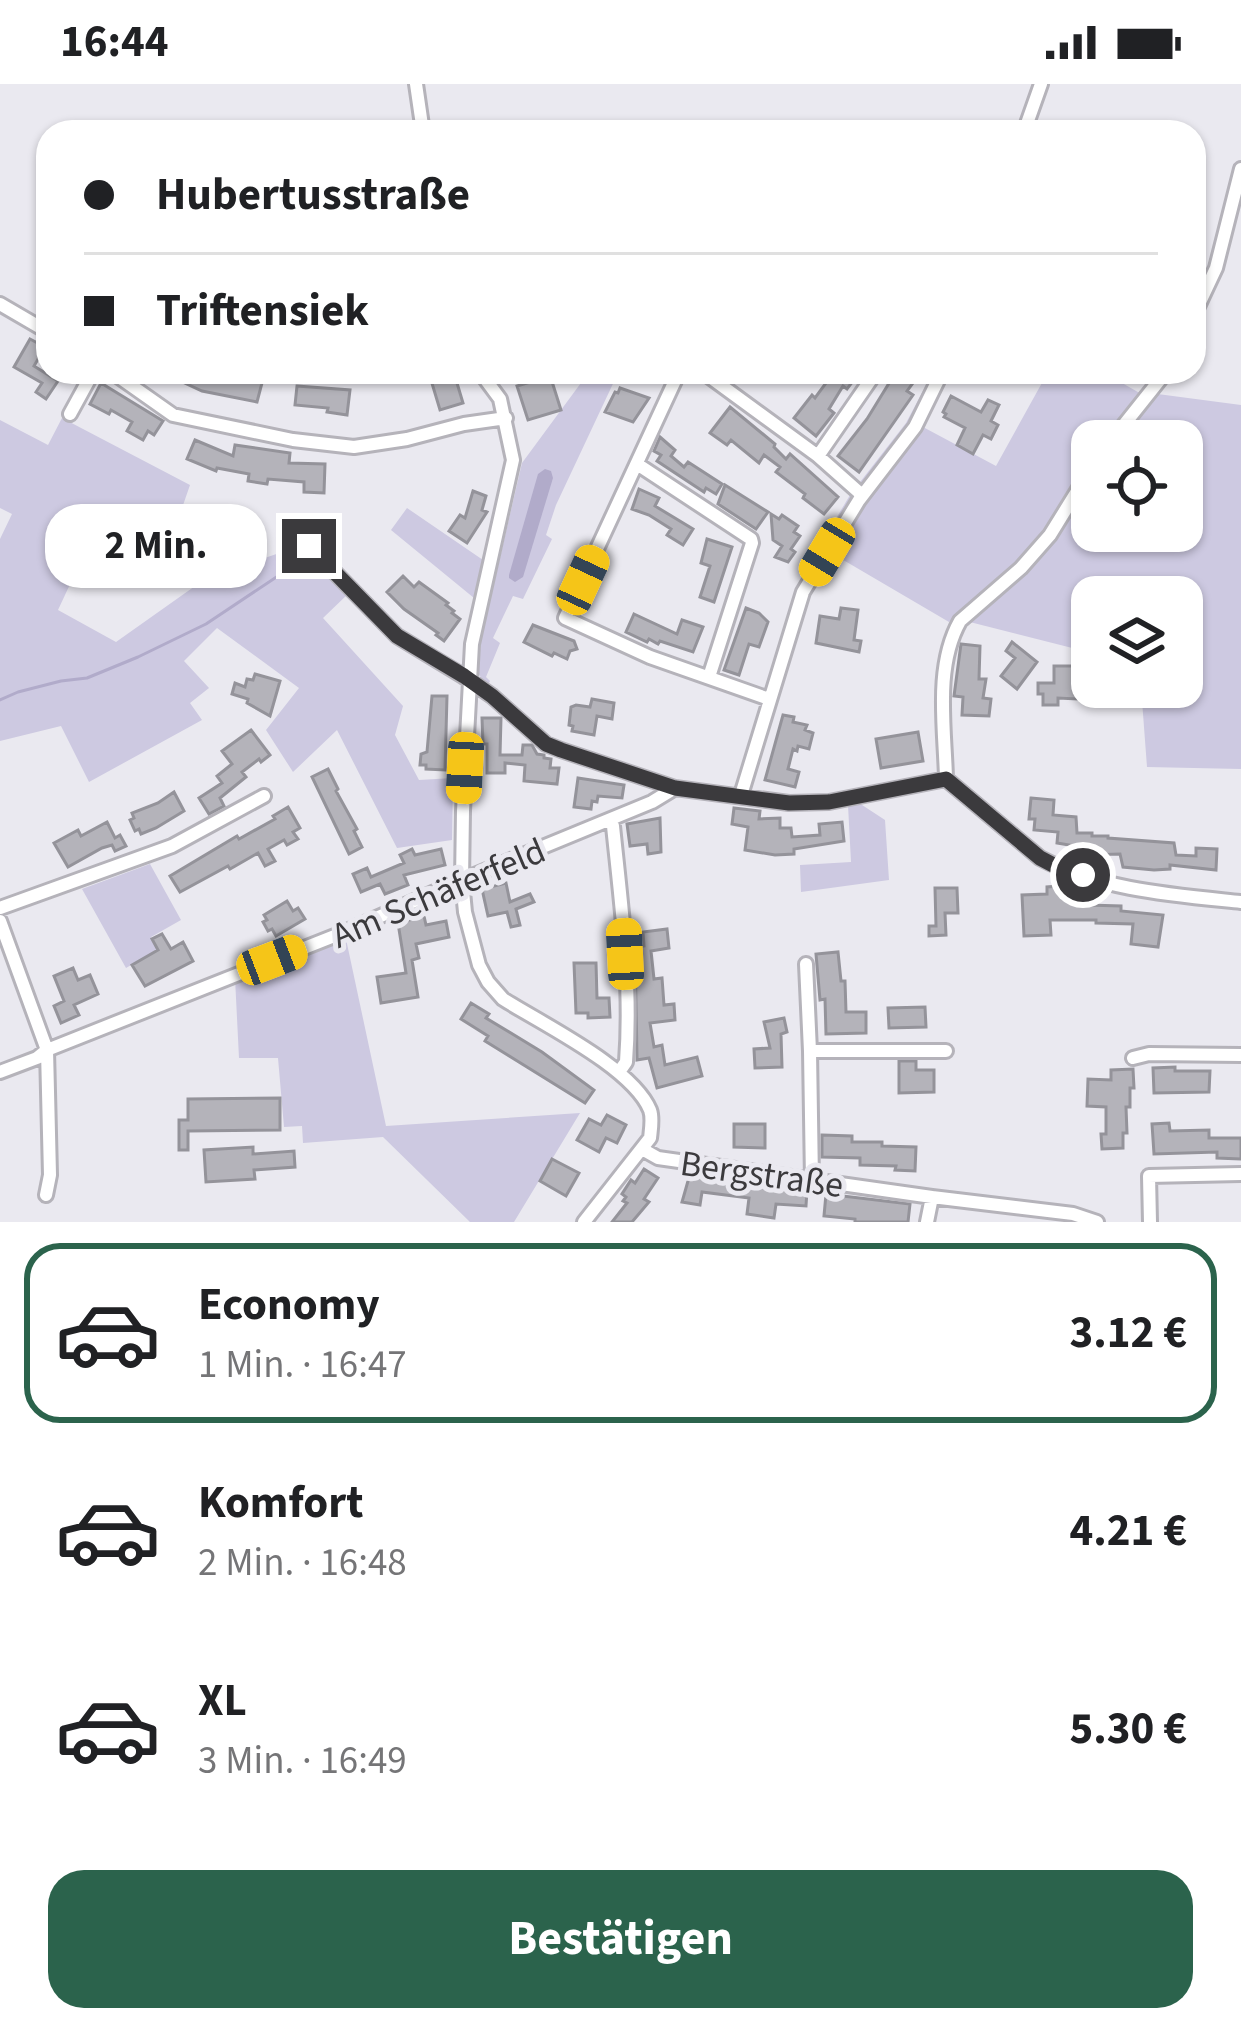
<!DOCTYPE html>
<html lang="de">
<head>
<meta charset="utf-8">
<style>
  body { margin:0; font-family:"Source Sans 3",sans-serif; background:#f2f2f2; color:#202124; height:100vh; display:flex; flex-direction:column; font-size:45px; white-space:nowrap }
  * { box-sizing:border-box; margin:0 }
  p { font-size:39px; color:#757577 }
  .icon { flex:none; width:66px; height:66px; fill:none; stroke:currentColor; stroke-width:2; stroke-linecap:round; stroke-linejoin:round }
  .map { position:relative; height:1138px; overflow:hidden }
  .side { display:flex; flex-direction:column; background:#fff; flex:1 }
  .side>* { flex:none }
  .top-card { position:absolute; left:36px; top:36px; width:1170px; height:264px; border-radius:36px; box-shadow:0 3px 9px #0004; display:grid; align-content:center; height:264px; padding:0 48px; background:#fff }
  .controls { position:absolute; left:1071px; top:336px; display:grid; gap:24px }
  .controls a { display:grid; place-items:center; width:132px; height:132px; border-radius:24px; background:#fff; box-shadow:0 3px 9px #0004; font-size:60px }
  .end { position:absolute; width:54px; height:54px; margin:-27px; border:15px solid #3b3a3d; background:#fff; box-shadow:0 0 0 6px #fff }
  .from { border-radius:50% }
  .bubble { position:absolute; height:84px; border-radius:36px; background:#fff; box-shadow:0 3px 9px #0004; font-size:39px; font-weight:700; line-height:84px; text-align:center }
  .car { position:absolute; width:36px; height:72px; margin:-36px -18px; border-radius:15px; box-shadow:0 0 9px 3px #0007; background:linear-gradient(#f5c518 24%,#345 0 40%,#f5c518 0 76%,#345 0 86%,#f5c518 0) }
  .top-card b { display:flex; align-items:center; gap:42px; height:114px; font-size:45px }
  .top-card b+b { border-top:3px solid #e0e0e0 }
  .top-card i { width:30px; height:30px; background:#202124 }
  ul { padding:21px 0 0; list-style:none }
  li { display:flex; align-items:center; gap:36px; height:180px; margin:0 24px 18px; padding:0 24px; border:6px solid transparent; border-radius:36px }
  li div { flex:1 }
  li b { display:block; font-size:45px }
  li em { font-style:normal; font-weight:700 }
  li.current { border-color:#2b634c }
  li>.icon { width:108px; height:108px; stroke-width:1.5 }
  .cta { display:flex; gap:24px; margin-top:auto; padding:24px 48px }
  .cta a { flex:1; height:138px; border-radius:36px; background:#2b634c; color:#fff; font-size:48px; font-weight:700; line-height:138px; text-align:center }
  .status { display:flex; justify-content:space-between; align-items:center; height:84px; padding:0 60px; background:#fff; direction:ltr }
  .status svg { height:33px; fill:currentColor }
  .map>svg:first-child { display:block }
  .green { fill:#cdc9e1; fill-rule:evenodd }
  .water { fill:#b1abca }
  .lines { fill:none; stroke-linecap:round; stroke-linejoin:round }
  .stream { stroke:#b1abca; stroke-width:3 }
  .building { fill:#b4b3ba; stroke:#94939a; stroke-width:3 }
  .minor-casing { stroke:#b5b3ba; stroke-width:18 }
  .minor { stroke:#fff; stroke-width:12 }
  .route { stroke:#3b3a3d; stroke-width:15 }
  .labels { text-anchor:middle; stroke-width:10; stroke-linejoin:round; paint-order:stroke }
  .street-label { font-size:36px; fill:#3b3a3d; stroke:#eae9f0 }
</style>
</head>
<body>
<div class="status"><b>16:44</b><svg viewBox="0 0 49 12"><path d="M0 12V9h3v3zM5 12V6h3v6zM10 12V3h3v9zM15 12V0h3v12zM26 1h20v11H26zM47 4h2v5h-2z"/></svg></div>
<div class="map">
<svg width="1241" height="1138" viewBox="0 0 1241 1138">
  <rect width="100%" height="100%" fill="#eae9f0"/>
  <!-- green -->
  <path class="green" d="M589 288 618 289 556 421 546 451 552 455 523 515 513 512 493 554 500 559 486 593 490 597 487 603 478 589 481 555 522 379Z
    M933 288H951L923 343 996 382 1048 288H1103L1143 311 1150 309 1241 321V685L1147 683 1141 603H1182V513H1092V569L954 534 949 538 816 460 824 447 828 448 850 411 906 339ZM1092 357H1182V447H1092Z
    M62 334 190 401 164 476 128 464 113 491 79 481 58 526 116 558 205 495 285 467 303 466 349 509 323 534 403 622 395 651 419 696 453 694 452 756 397 764 337 646 293 688 266 646 299 604 217 544 184 577 209 604 190 619 202 636 89 698 61 642 0 657V455L12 430 0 424V336L48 361Z
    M407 424 483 476 474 514 391 446Z
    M859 719 885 736 889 796 801 808 800 781 851 778 848 721Z
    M150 780 181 836 151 853 157 866 126 884 82 805Z
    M346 855 386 1042 580 1029 514 1138H470L383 1053 303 1059 302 1042 284 1043 278 974H239L235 894Z"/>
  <!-- water -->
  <path class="water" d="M545 385 551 387 553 394 523 493 515 498 509 494V491L538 390Z"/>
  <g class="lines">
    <!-- stream -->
    <path class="stream" d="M0 616 18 608 61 597 87 594 138 573 206 540 296 480"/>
  </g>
  <!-- building -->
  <path class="building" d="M30 255 45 263 34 282 58 297 46 315 36 308 42 299 14 283Z
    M161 288H190L204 295 208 288 262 299 257 318 202 307Z
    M534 288H549L561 326 528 336 517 302 537 296Z
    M834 288H860L847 305 843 302 829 325 834 329 816 352 794 334 812 311 815 314Z
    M900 288H921L907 307 913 311 859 388 838 372 867 335 891 296 892 297Z
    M454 289 463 319 440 326 431 296Z
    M101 299 163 337 154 351 148 347 143 356 127 347 132 338 111 326 109 330 90 320Z
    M297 302 350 306 347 331 327 328 328 324 295 321Z
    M620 304 649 314 633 338 605 328 615 308 618 309Z
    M951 312 981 328 988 316 999 321 991 337 998 341 991 355 983 351 973 370 957 361 965 344 944 333 946 330 943 328Z
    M730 323 775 360 774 363 786 375 790 370 838 413 824 430 803 414 805 410 776 388 780 383 764 371 759 379 731 356 727 361 710 349Z
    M660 353 675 366 671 372 684 383 688 378 722 400 716 410 706 404 704 408 657 377 661 371 654 367Z
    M195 356 233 372 235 361 290 369 289 379 325 380 324 409 304 408V398L268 395 267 400 248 397 249 390 217 384 216 387 187 375Z
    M725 401 768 428 756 445 718 420Z
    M639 405 659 414 655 422 693 445 683 461 667 451 671 445 649 431 632 425Z
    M473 407 486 412 482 426 487 428 467 459 449 447 460 431 465 434Z
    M771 430 779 435 782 431 798 442 794 448 800 452 791 465 795 468 788 478 775 473 782 462 773 456Z
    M707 455 732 463 714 518 700 513 710 482 701 479Z
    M403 492 414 503 419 498 448 519 446 521 454 527 452 529 460 535 444 557 436 551 438 549 404 525 387 508Z
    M746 524 759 529 768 538 759 563 749 560 739 591 724 586Z
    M841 524 858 526 854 556 861 557 859 568 816 559 820 532 839 535Z
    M634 530 677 550 682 536 703 543 693 568 660 557 658 560 649 555 647 558 626 548Z
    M533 541 574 557 577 565 570 567 567 575 554 569 552 572 524 558Z
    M1012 558 1037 578 1017 605 1001 592 1015 574 1006 567Z
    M961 560 980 562 979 595H986L983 614 991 615 989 632 962 631 963 613 954 612Z
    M1054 582H1082V587H1092V596H1077V615L1058 614V621H1043V610H1038V599H1054Z
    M255 590 280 597 270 632 247 619 248 615 232 610 235 599 245 603 247 595 253 596Z
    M432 612H447L445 686 426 685V681H420L421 670 427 668Z
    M592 615 614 619 612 635 597 632 594 651 572 647 573 642 569 641 571 623 576 621 590 623Z
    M783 631 794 633 793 638 807 641 805 646 813 649 809 665 798 662 797 667 793 665 788 685 799 688 795 703 765 696Z
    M482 634H501L500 671H522L523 661H532L537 670 544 671V674L551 675 550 684H559L557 700 524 697 525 681 505 679V689H487V660H483Z
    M251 646 270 671 261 678 259 675 242 688 246 693 220 714 224 722 209 730 199 714 222 699 217 692 232 680 222 667Z
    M918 648 923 677 881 684 876 655Z
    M328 685 338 705 336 707 357 745 354 747 362 763 349 770 312 693Z
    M578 694 624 701 622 714 598 712 597 718 592 717 591 725 574 723Z
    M174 708 184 727 156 744 141 750 139 745 135 747 130 736 134 734 132 729 158 719Z
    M1031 714 1054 716 1053 731 1076 733 1077 749H1092V752H1108V754L1174 759 1176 771 1196 772V764L1217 765 1216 786 1170 781V785L1154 786 1123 783 1120 770 1087 771V764L1057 759 1058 748 1034 746 1035 735H1029Z
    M288 723 300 744 293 748 298 755 287 761 284 756 268 765 275 777 265 782 258 769 230 785 228 782 180 808 170 792 237 752 239 755 275 735 273 732Z
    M734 724 760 727 759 735 780 734V744H791L792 753 820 751 819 740 842 738 844 757 794 765V770L775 771 745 766 748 743 732 740Z
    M660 734 661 768 648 770 647 760 630 762 627 740Z
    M107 738 115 754 120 751 126 762 115 767 112 761 102 764 68 783 54 759 78 746 81 752Z
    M412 765 415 771 441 765 445 781 404 791 408 801 385 810 380 800 361 808 353 790 367 784 371 793 404 779 400 771Z
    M506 799 510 818 530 810 534 818 516 825 520 841 511 843 507 828 488 832 482 805Z
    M1059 799H1071V811H1087V821L1121 822V827L1163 831 1158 863 1131 860 1133 840 1096 839V836H1050L1051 851 1024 852 1022 811 1047 810V803L1059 802Z
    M935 804H957L958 829H945L946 851 929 852V842H936Z
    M287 817 293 827 298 824 305 835 276 852 272 845 268 847 263 838 267 836 264 831Z
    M424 832 426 841 446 837 449 853 416 860 419 874 412 876 418 913 381 919 377 893 406 889 398 839Z
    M667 845 669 864 651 867 654 895 662 894 664 921 674 920 675 936 650 939 654 963 662 961 665 981 697 973 702 992 657 1004 649 974 637 976V973L635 863 644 862 643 848Z
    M162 850 171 865 183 858 193 877 145 902 132 881 158 866 152 855Z
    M838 868 841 897H845L846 928H866V949L826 950 825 915 820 916 816 870Z
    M574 879H596L597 914H609L610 933 588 934V929H576Z
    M73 884 78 896 90 891 98 910 74 921 79 931 61 939 54 922 64 917 54 892Z
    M471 919 489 930 486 934 542 968 594 1006 585 1019 485 957 488 952 461 935Z
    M925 923 926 943 889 944 888 924Z
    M784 934 787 948 781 950 782 983 755 984 754 965 770 964 764 938Z
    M899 977H916V986H934V1008L899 1009Z
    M1175 983V987H1210L1209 1008 1154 1009 1153 984Z
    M1133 985 1134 1004H1130V1023H1126L1127 1049H1123V1064L1102 1065 1101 1050H1106V1023L1087 1022 1088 995 1111 996V986Z
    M280 1014V1046L188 1047V1066H179V1036H188V1015Z
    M607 1031 626 1041 617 1059 606 1054 599 1068 577 1056 589 1035 601 1041Z
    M1169 1039 1170 1047 1209 1046V1054H1241V1075L1217 1074V1068L1154 1070 1152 1040Z
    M734 1040H765V1064L734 1063Z
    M822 1051 852 1052V1058H882V1062L916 1063 915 1087 895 1086 896 1082 860 1081V1074L822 1073Z
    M253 1063V1070L294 1067 295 1083 254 1086 255 1095 206 1098 204 1066Z
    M552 1075 579 1089 566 1112 540 1097Z
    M644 1085 658 1094 644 1115 649 1118 632 1138H612L627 1119 623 1117 626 1113 622 1110 631 1096 635 1099Z
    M690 1090 807 1106 806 1122 776 1120 774 1134 747 1130 749 1114 702 1108 700 1121 682 1118Z
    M826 1110 910 1120 908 1138H855V1135L824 1132Z"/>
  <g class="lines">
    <!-- minor casing -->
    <g class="minor-casing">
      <path id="minor" d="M416 0 423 48
        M1024 48 1041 0
        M0 220 48 248
        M1194 231 1216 184 1241 85
        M112 288 173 331 293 356 354 363 407 355 464 340 506 334
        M480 288 500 315 513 376 472 560 463 727 462 797 465 828 479 881 488 898 503 915C542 940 632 983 650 1026 653 1034 651 1045 650 1054L584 1138
        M679 288 565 534 650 573 769 615
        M703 288 818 372 862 411
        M70 330 93 288
        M1111 357 1166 288
        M818 372 876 288
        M637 380 751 455 752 459 709 593
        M309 462 397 552 463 592 492 612 546 660 561 666 675 704 789 719 829 718 946 695 1040 774C1101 806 1173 811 1241 818
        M946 695C945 645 934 583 960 537L1021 484 1050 451 1092 383
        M741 711 803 508 859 416 915 343 942 288
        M610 736 613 742C621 820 632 900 626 978L619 988
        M0 824 172 762 264 712
        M0 837 47 966 50 1091 46 1111
        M806 880 810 967 812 1097
        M810 967H946
        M1133 974 1149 970 1241 971
        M0 988 37 974 47 966 347 847 455 799 652 718 675 704
        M642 1065 658 1074 932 1113 1073 1130 1097 1138
        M927 1138 932 1113
        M1150 1138 1149 1092 1241 1090"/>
    </g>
    <!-- minor -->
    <use href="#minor" class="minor"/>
  </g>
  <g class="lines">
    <!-- route -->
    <path class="route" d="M309 462 397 552 464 592 492 612 546 660 561 666 675 704 789 719 829 718 946 695 1040 774 1057 783 1083 791"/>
  </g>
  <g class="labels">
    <!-- street labels -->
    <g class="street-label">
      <text transform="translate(438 808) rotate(-23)" y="13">Am Schäferfeld</text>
      <text transform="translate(762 1089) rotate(8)" y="13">Bergstraße</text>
    </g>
  </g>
</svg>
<div class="controls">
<a><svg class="icon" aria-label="locate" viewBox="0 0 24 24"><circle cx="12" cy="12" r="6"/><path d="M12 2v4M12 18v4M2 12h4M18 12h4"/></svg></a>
<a><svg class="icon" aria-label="layers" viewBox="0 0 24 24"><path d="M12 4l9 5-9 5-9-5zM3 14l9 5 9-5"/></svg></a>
</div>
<i class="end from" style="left:1083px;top:791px"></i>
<i class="end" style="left:309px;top:462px"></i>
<div class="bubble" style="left:45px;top:420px;width:222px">2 Min.</div>
<i class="car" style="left:827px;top:468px;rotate:211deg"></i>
<i class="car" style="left:583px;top:496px;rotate:25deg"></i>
<i class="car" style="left:465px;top:684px;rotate:183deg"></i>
<i class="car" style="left:625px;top:870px;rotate:357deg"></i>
<i class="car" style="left:272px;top:876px;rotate:69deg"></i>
<div class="top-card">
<b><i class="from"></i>Hubertusstraße</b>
<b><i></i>Triftensiek</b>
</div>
</div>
<section class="side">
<ul>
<li class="current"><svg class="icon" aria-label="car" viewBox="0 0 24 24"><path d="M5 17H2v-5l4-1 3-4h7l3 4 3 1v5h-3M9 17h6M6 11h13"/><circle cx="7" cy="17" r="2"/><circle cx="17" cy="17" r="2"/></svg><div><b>Economy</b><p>1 Min. · 16:47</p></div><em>3.12 €</em></li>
<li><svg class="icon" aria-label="car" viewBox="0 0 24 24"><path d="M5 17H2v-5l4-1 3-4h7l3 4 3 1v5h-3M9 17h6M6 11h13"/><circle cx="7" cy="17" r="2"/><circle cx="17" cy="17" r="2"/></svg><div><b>Komfort</b><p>2 Min. · 16:48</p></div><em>4.21 €</em></li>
<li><svg class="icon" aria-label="car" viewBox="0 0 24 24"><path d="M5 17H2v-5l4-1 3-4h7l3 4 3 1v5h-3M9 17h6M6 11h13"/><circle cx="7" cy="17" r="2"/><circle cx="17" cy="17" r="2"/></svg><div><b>XL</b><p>3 Min. · 16:49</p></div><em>5.30 €</em></li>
</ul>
<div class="cta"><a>Bestätigen</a></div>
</section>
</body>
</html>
